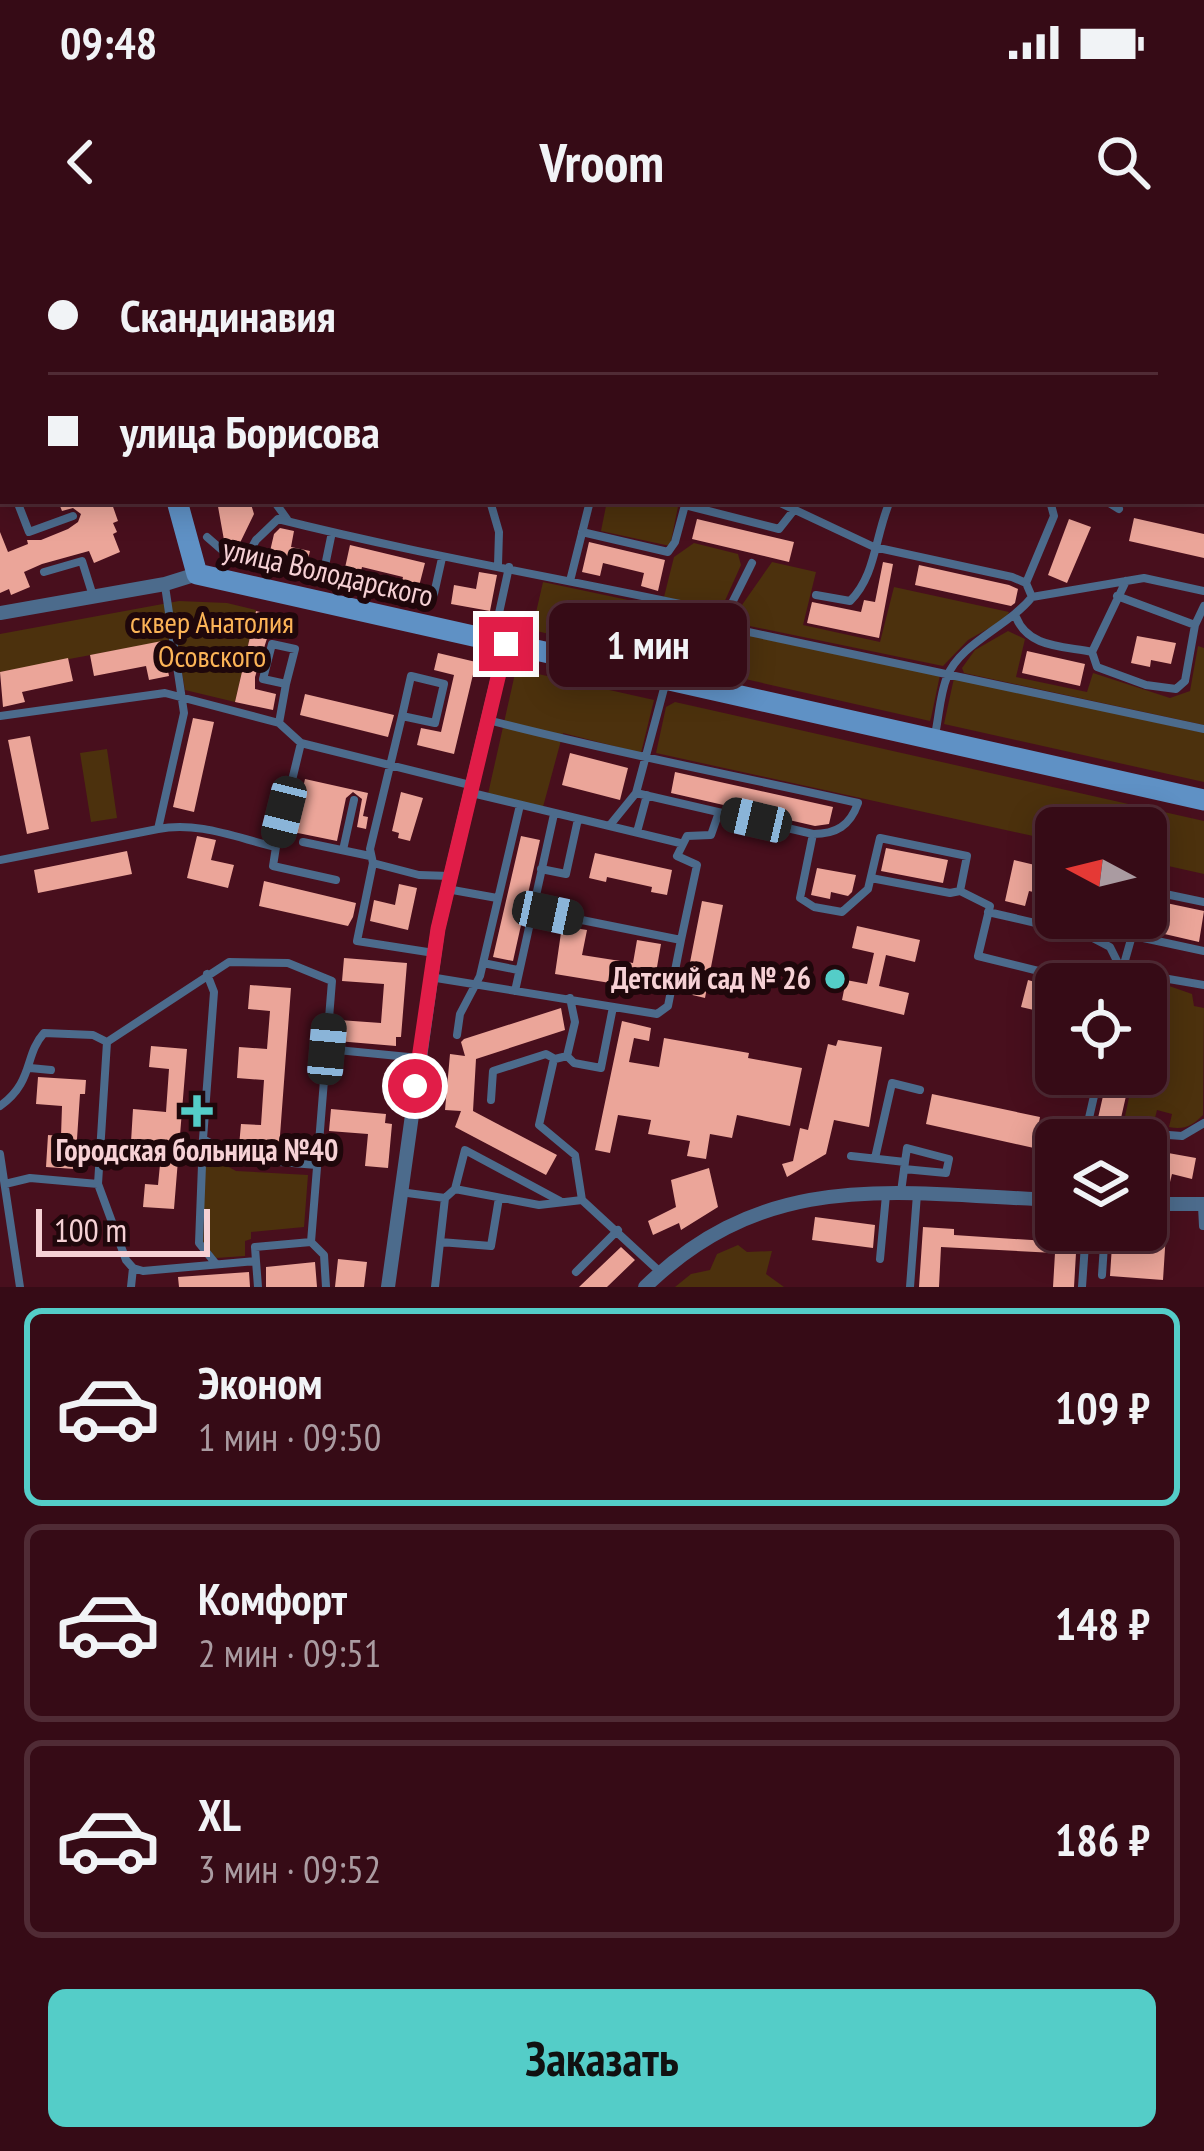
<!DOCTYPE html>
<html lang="ru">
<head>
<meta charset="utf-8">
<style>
  body { margin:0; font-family:"PT Sans Narrow",sans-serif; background:#411923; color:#f1f3f6; height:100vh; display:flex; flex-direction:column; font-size:45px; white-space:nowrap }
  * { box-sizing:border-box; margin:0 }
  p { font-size:39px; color:#aa9ba1 }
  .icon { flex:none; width:66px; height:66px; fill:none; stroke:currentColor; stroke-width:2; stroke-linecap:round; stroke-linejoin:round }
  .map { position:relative; height:1047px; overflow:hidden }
  .details { display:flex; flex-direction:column; background:#360b16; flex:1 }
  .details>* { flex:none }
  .hud { position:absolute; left:0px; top:0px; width:1206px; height:264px; box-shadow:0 6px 30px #0003,0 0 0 3px #502b35; display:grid; align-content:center; height:264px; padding:0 48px; background:#360b16 }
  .needle { width:78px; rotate:277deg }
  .fabs { position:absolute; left:1035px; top:567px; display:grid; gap:24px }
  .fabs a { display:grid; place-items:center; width:132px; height:132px; border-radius:18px; background:#360b16; box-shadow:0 6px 30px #0003,0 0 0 3px #502b35; font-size:60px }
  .scale { position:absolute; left:36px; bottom:30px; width:174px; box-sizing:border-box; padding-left:12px; border:6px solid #f6d1d5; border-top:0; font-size:33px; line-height:42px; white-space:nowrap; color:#f6d1d5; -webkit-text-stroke:9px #1f070b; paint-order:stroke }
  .end { position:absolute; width:54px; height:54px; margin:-27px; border:15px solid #e11d48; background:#fff; box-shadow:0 0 0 6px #fff }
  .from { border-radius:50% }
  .bubble { position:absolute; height:84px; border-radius:18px; background:#360b16; box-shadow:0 6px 30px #0003,0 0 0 3px #502b35; font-size:39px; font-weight:800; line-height:84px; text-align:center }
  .car { position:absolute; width:36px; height:72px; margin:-36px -18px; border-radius:15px; box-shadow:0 0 9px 3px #0007; background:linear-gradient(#222 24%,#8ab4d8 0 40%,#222 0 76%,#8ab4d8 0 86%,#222 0) }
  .hud b { display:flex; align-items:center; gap:42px; height:114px; font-size:45px }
  .hud b+b { border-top:3px solid #502b35 }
  .hud i { width:30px; height:30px; background:#f1f3f6 }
  ul { padding:21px 0 0; list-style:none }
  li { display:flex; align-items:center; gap:36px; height:198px; margin:0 24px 18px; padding:0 24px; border:6px solid #502b35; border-radius:18px }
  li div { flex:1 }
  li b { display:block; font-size:45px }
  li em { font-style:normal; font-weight:800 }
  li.current { border-color:#54cdc8 }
  li>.icon { width:108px; height:108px; stroke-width:1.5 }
  .primary-button { display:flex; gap:24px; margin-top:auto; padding:24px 48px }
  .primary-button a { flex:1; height:138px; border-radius:18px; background:#54cdc8; color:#111; font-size:48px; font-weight:800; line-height:138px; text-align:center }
  .status { display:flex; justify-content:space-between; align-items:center; height:84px; padding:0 60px; background:#360b16; direction:ltr }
  .status svg { height:33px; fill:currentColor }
  header { display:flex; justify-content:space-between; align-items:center; height:156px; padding:0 48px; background:#360b16; font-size:54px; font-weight:800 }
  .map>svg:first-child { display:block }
  .green { fill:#4c310d }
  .building { fill:#eba599 }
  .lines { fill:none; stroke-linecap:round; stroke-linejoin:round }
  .service { stroke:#4c6b8c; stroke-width:8 }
  .minor { stroke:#4c6b8c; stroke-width:14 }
  .secondary { stroke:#5f91c5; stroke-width:21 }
  .trunk { stroke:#84baf5; stroke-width:24 }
  .route { stroke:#e11d48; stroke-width:15 }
  .poi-dot { fill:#54cdc8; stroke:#1f070b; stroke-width:4.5 }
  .labels { text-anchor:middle; stroke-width:12; stroke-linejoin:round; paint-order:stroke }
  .street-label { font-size:30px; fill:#f6d1d5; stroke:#1f070b }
  .park-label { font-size:30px; fill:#fcb457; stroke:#1f070b }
  .poi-label { font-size:30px; font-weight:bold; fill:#f6d1d5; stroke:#1f070b; text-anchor:end }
</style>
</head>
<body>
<div class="status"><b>09:48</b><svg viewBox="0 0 49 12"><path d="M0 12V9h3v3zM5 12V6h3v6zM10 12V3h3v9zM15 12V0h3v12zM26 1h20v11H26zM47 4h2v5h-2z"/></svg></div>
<header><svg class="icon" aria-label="back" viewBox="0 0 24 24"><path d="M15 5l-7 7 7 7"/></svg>Vroom<svg class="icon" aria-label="search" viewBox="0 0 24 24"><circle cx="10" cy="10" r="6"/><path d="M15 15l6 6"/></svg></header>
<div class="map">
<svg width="1204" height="1047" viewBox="0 0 1204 1047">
  <rect width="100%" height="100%" fill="#480f1d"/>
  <!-- green -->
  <path class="green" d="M607 261 679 262 670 306 601 291Z
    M694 303 738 314 741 325 723 365 716 367 664 357 674 317Z
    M772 322 816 332 803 385 880 402 894 347 1009 372 1005 379 968 400 943 426 730 382Z
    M543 342 685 372 675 423 532 390Z
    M179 361 227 363 256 370 235 462 185 450 176 399 0 432V394Z
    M723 389 940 435 931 478 930 481 692 427Z
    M1008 391 1025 399 1016 437 1087 452 1093 433 1170 458 1190 451 1198 406 1204 408V485L964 433 962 428 975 410Z
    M516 429 654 460 641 513 563 493 543 567 488 554Z
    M954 438 1204 493V542L944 484Z
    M675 462 1204 581V634L1146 621V588H1056V601L656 513 666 467Z
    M107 509 117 578 91 582 80 513Z
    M1155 741 1192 754 1194 766 1204 768 1203 875C1192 886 1184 890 1169 887L1172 874 1157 870 1153 886 1132 900H1120L1134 834H1146V782Z
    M205 914 236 931 308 935 304 987 251 992V999L245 1001V1016L216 1018 203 1002Z
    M738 1005 747 1012 772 1011 766 1034 784 1047H675L691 1034 710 1030 717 1014Z"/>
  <!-- building -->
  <path class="building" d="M58 261H111L118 281 113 283 117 292 113 294 120 312 94 323 89 311 42 324 24 332 30 347 11 355 9 349 0 353V292L8 312 28 304 27 300H41L68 289 78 282 81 274 73 268 62 271Z
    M217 261H250L254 274 237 309 224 300Z
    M1134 278 1204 294V318L1129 301Z
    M697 279 794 302 789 322 692 299Z
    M1069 279 1091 287 1067 343 1048 335Z
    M280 288 294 291 291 307 310 311 306 328 268 320 274 294Z
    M589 302 665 320 658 351 641 346 644 333 603 323 600 336 582 332Z
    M350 305 425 323 417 354 400 350 403 337 362 327 359 341 343 337Z
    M883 322 893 324 879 398 807 383 812 362 861 372 864 360 875 362Z
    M919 325 1009 345 1018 349 1015 363 1011 366 915 345Z
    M479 332 497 335 490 371 451 364 454 345 476 349Z
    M256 371 293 380 289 396 269 392 255 437V449L276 454 273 470 235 462Z
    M1137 396 1176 403 1171 424 1151 420 1150 427 1131 423Z
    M162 401 169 436 149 440 146 426 94 436 90 415Z
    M1027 411 1085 424 1080 446 1022 433Z
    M438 413 476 422 454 514 417 505 421 488 441 492 454 435 434 430Z
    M68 418 73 441 22 452 25 462 3 467 0 432Z
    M305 454 394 475 388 497 300 475Z
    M193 478 214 482 194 572 173 567Z
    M30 496 49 589 27 594 8 500Z
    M570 513 628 528 620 560 562 545Z
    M675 532 833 567 829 584 815 586 671 553Z
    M305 539 368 553 363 576 368 577 366 589 357 587 362 559 353 552 346 558 337 601 293 592Z
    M401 552 423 558 410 601 398 598 399 593 392 591Z
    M197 596 216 600 211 620 234 625 228 648 187 638Z
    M521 596 540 600 513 721 493 717Z
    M886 608 948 620 943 643 881 631Z
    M127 611 132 634 38 653 34 630Z
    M595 613 672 630 667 655 651 652 652 647 607 637 606 642 589 638Z
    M1014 620 1056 630V657L1029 651 1025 666 1005 661Z
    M817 628 856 635 852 652 848 656 831 652 830 659 811 655Z
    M264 641 356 663 353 677 348 686 259 666Z
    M399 644 417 648 408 690 370 681 374 660 395 665Z
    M1152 660 1204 671 1199 702 1143 689Z
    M702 661 723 665 705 758 684 753Z
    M562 686 587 690 582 715 633 723 637 700 661 704 653 750 555 734Z
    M857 686 920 700 915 722 886 715 879 746 909 753 904 775 842 760 846 740 867 744 874 713 852 708Z
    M344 718 407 723 401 797H396V806L337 801 339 780 381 783 384 744 342 741Z
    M1028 740 1056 748V776L1050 775 1047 787 1035 784 1038 771 1021 767Z
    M250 745 291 748 279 909 239 906 241 884 261 885 264 840 237 838 239 807 267 809 270 771 248 769Z
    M561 768 565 790 476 819 473 871 557 915 546 935 455 887 461 871 445 870 450 814 465 816 461 802 464 799Z
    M622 781 651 788 649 801 634 798 629 822 659 827 664 798 749 813 748 818 802 828 790 886 737 875 732 898 710 894 706 919 687 916 690 901 648 894 651 880 618 875 610 913 595 910Z
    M838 800 882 807 869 887 834 880 826 914 787 937 782 924 793 921 800 888 808 890 828 804 836 806Z
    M151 806 187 809 174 969 143 967 145 944 158 945 162 904 131 902 133 869 166 872 169 829 149 827Z
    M1108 834H1131L1116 900H1093Z
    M38 837 86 840 85 854H80L75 929 46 927 48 895 61 896 62 866 36 864Z
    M932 854 1040 877 1034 908 926 884Z
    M331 869 386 874 385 883 392 884 388 928 365 926 368 894 329 891Z
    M1157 911 1196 918 1192 939 1172 934 1170 942 1151 938Z
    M709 928 718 967 681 990 679 983 653 995 648 981 676 967 671 940Z
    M815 977 875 985 873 1008 812 1000Z
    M923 987 954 989V995L1047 1001 1048 994 1077 996 1074 1047H1053L1055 1013 941 1007 939 1047H919Z
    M1113 990 1166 993 1163 1040 1110 1036Z
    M621 1007 635 1020 607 1047H579Z
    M338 1019 367 1022 364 1047H335Z
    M315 1022 317 1047H266V1027Z
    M249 1032 250 1047H179L178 1037Z"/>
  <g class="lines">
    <!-- service -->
    <path class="service" d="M521 0 522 3
      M763 0V3
      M999 0 1026 3
      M595 3V0
      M699 3 715 0
      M1179 3 1180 0
      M0 49 3 48
      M0 64 3 70
      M1203 113H1204
      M1 218 3 222
      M17 261 29 292 73 276
      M274 261 287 279
      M490 261 499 292 498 325
      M776 261 874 307 1012 337 1026 343 1032 357
      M1106 261 1119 269
      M582 292 668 312 675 302 685 265 779 289 794 270
      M207 297 230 317 246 318 256 300 278 279C413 313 549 336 685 365L702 377 730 388 1204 489
      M326 321 332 292
      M44 332 82 321 93 356
      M570 341 590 261
      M1026 343 1054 276 1050 261
      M434 354 442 318
      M816 355 850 361C876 336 875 295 890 261
      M1016 377C1028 408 1063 406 1092 412L1126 341
      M717 381 729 369 752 323
      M1195 385 1204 366
      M494 396 509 327
      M1092 412 1097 427 1146 445 1176 449 1185 441 1195 385 1117 356
      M680 441 702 377
      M0 476 165 453 279 483 301 503 470 545
      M402 476 411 436 444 444 435 483 402 476 370 609 373 623 357 701 434 713
      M488 480C610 512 734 535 858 563 850 586 836 594 813 594
      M279 483 286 444 263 439 272 404 295 409 286 444
      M935 495C939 476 940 454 947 437 959 404 1009 386 1032 357L1144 338 1204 351
      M472 553 680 603
      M636 553 813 594 800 658 814 667 842 672 868 649 880 598 967 616 960 651 990 666 978 716 1091 744
      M610 585 636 553 666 441
      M158 589C198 581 237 598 276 607L273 626 336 640
      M637 592 647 555
      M303 602 370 616
      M276 607 301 503
      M343 610 354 560
      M0 620 158 589 184 473 165 346
      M373 623 419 635 450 636
      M541 629 566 634 578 579
      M871 638 950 653 960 651
      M447 649 497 658
      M1151 651 1204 662
      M1146 654 1151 651 1158 630
      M988 672 1087 695 1110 707 1122 731 1119 744
      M1137 678 1122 731 1204 745
      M1134 696 1204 711
      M681 700 697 625 677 616 687 596 711 595 719 572
      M483 723 518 730
      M207 734 214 752 203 899 240 919 317 925
      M430 737 657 774 668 766 681 700 532 670
      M515 751 554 574
      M457 795 460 774 480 736 520 565
      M327 809 419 818
      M567 816 574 823 601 828 613 767
      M554 819 539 885 575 915 582 960
      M30 828 51 830
      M491 860 493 831 546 814 555 819 567 816 575 782 570 758
      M0 866C34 842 24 815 44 793L93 795 107 802 98 944 30 938 5 944
      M203 899 199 1003 216 1024
      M1084 900 1099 834
      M1141 900 1142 893 1182 896 1204 883
      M0 914 20 1047
      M851 916 905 922 901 952
      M875 918 892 843 920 850
      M904 929 946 933 949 919 907 908 905 922
      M98 944 126 1020 133 1028 143 1031 256 1021 255 1007 311 1002 332 741 288 723 229 722 107 802
      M455 949 465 910 560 961
      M400 952 445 958 455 949 539 965 582 960 660 1032
      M1202 966 1203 986
      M311 1002 324 1015 326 1047
      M440 1002 491 1006 499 958
      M880 1019 886 955
      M256 1021 258 1047
      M576 1032 618 990
      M1102 1035 1105 990
      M131 1047 133 1028
      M435 1047 445 958
      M910 1047 917 954
      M1082 1047 1086 990"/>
    <!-- minor -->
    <path class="minor" d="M494 3 502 0
      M0 373 165 344 197 334
      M1146 964H1204
      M388 1047 438 689 506 403
      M645 1047C770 926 897 954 1056 960"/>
    <!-- secondary -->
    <path class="secondary" d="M177 261 197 334 1204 560"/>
    <!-- trunk -->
    <path class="trunk" d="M265 3 272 0
      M328 3 335 0
      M0 111 3 110
      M0 136 3 134"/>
  </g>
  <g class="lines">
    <!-- route -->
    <path class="route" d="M415 846 438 689 506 404"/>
  </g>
  <!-- markers -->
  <g class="poi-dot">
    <circle cx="835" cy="739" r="12"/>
    <path d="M191 853h12v12h12v12h-12v12h-12v-12h-12v-12h12z"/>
  </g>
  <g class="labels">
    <!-- street labels -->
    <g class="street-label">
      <text transform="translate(328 333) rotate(13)" y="10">улица Володарского</text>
    </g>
    <!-- park labels -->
    <g class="park-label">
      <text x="212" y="393">сквер Анатолия<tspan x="212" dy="34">Осовского</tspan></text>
    </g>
    <!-- poi labels -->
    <g class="poi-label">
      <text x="811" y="749">Детский сад № 26</text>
      <text x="197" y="921" text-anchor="middle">Городская больница №40</text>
    </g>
  </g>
</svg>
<div class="fabs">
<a><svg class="needle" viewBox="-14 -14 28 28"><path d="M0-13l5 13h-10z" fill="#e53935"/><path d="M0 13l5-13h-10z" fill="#aa9ba1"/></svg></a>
<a><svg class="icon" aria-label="locate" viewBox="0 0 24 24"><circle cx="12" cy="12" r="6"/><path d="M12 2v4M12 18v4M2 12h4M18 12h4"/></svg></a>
<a><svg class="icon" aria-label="layers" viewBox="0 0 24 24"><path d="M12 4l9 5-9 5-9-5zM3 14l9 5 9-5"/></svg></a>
</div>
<div class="scale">100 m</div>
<i class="end from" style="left:415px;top:846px"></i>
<i class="end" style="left:506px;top:404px"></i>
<div class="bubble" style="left:549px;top:363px;width:198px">1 мин</div>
<i class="car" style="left:284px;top:572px;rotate:194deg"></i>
<i class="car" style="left:756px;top:580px;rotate:283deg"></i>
<i class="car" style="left:548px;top:673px;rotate:102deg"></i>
<i class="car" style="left:327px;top:809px;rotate:5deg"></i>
<div class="hud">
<b><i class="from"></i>Скандинавия</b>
<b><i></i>улица Борисова</b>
</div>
</div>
<section class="details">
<ul>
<li class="current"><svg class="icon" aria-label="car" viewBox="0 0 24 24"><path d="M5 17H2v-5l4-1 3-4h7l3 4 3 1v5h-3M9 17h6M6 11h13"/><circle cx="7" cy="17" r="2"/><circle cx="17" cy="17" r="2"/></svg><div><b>Эконом</b><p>1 мин · 09:50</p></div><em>109 ₽</em></li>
<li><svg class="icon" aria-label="car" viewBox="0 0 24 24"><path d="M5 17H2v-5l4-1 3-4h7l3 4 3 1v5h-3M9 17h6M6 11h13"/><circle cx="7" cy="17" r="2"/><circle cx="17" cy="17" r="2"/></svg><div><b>Комфорт</b><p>2 мин · 09:51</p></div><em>148 ₽</em></li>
<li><svg class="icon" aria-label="car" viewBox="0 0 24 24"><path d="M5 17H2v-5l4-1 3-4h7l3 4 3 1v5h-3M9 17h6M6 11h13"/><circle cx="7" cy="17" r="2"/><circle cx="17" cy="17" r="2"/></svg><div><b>XL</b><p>3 мин · 09:52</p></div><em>186 ₽</em></li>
</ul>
<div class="primary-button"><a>Заказать</a></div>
</section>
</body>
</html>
